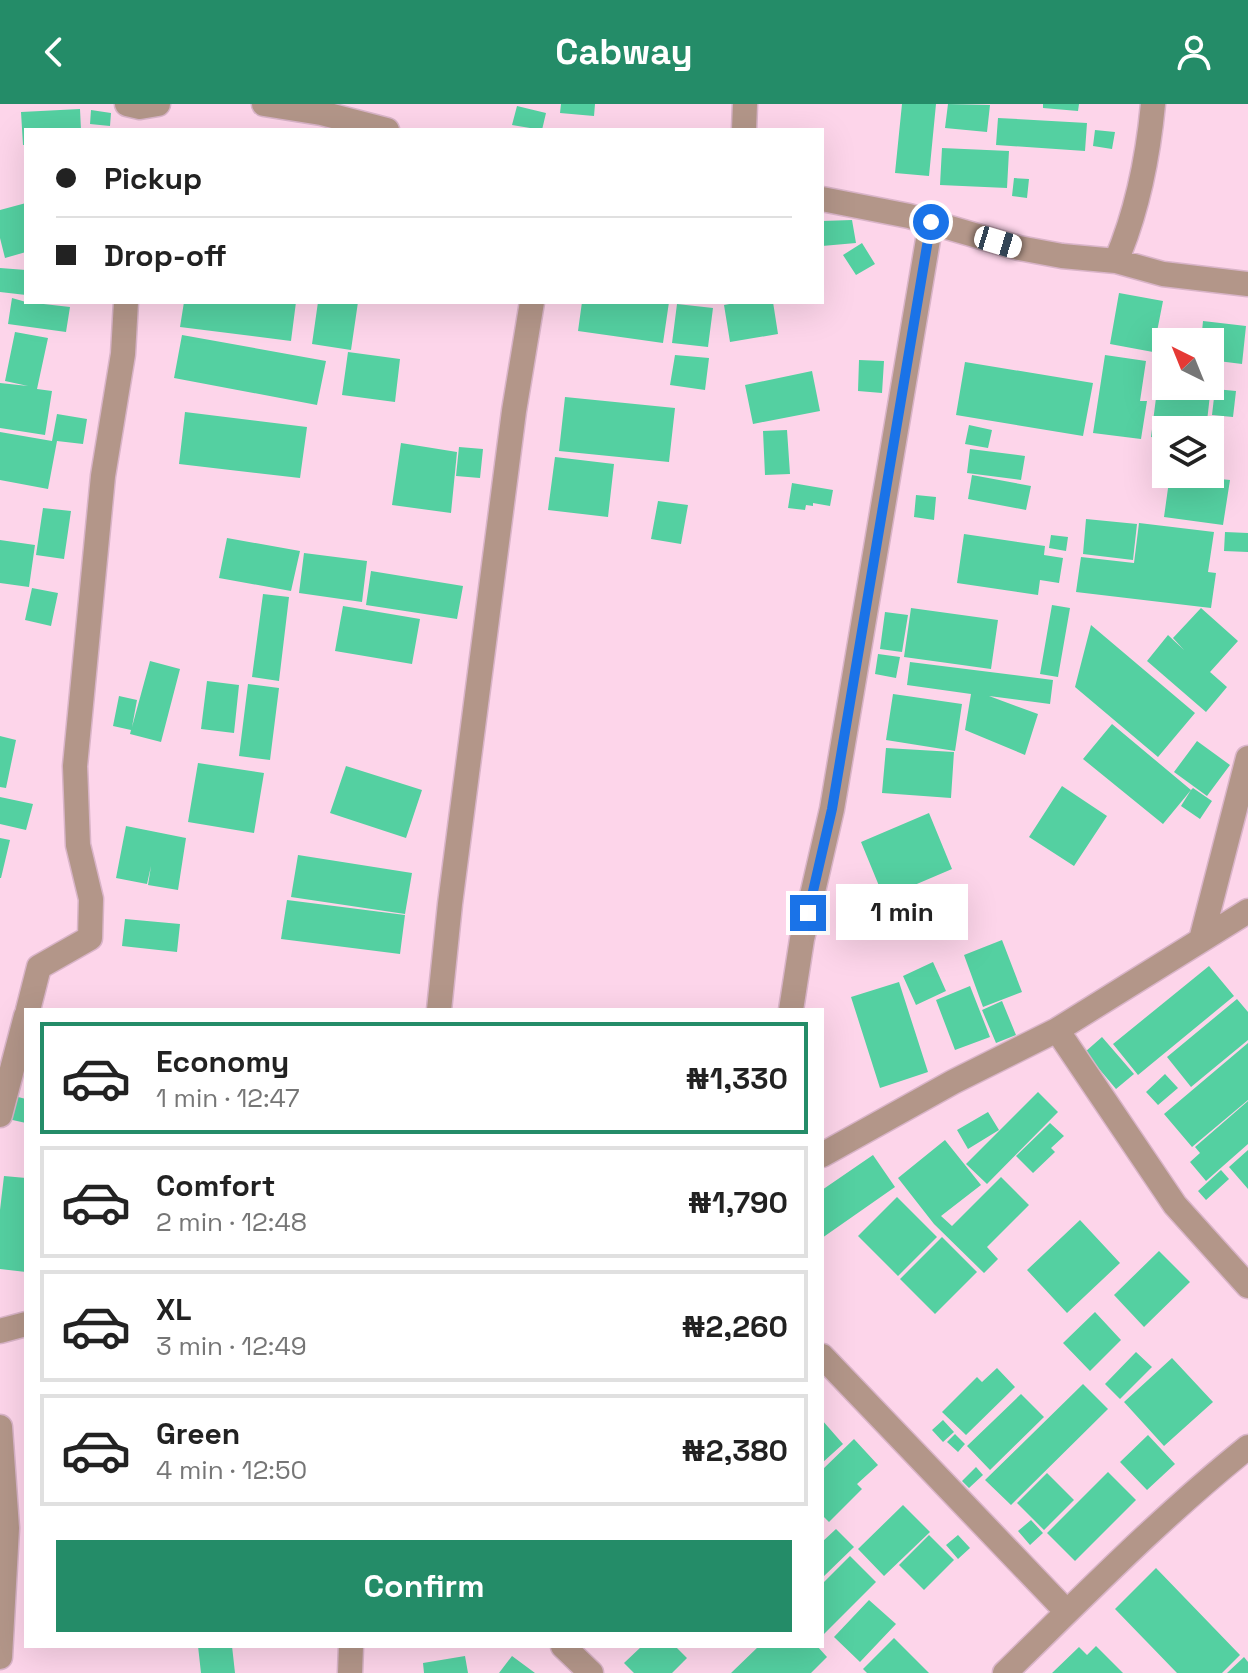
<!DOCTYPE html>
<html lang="en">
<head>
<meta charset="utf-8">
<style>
  body { margin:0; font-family:"Space Grotesk",sans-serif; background:#f2f2f2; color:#222; height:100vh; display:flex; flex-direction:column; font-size:30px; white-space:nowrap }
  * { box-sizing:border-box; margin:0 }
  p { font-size:26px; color:#767676 }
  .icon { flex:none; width:44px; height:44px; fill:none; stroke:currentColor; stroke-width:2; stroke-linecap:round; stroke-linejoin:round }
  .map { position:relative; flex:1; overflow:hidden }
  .sheet { position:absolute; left:24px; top:904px; width:800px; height:640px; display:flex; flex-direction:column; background:#fff; border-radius:0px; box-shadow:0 8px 32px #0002 }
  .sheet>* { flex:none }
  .top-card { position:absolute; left:24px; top:24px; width:800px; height:176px; border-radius:0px; box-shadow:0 8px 32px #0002; display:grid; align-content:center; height:176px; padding:0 32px; background:#fff }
  .needle { width:52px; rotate:317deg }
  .buttons { position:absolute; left:1152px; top:224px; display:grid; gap:16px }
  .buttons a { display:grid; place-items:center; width:72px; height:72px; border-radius:0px; background:#fff; box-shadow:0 8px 32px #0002; font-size:40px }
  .end { position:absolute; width:36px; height:36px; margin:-18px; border:10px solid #1a73e8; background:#fff; box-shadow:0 0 0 4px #fff }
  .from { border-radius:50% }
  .bubble { position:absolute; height:56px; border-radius:0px; background:#fff; box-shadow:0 8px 32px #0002; font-size:26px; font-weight:800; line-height:56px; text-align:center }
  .car { position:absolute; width:24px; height:48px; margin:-24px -12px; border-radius:10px; box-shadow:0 0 6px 2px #0007; background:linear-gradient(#fff 24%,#345 0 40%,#fff 0 76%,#345 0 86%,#fff 0) }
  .top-card b { display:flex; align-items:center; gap:28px; height:76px; font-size:30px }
  .top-card b+b { border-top:2px solid #e0e0e0 }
  .top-card i { width:20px; height:20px; background:#222 }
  ul { padding:14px 0 0; list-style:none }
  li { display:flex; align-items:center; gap:24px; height:112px; margin:0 16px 12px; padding:0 16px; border:4px solid #e0e0e0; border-radius:0px }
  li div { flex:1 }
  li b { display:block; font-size:30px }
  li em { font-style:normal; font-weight:800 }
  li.on { border-color:#248c68 }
  li>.icon { width:72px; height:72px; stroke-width:1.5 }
  .action { display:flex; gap:16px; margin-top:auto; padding:16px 32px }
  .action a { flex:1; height:92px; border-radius:0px; background:#248c68; color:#fff; font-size:32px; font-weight:800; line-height:92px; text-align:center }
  header { display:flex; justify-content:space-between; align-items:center; height:104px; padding:0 32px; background:#248c68; color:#fff; font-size:36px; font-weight:800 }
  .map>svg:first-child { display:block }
  .building { fill:#54d0a1 }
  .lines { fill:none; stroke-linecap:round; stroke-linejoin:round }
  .minor-casing { stroke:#d9b4c8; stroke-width:27 }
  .minor { stroke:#b39689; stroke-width:24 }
  .route { stroke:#1a73e8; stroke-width:10 }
</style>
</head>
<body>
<header><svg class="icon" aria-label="back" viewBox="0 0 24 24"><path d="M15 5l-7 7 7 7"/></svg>Cabway<svg class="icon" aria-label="person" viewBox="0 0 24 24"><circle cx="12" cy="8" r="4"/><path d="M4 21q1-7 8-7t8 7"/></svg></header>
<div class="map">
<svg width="1248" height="1569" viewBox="0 0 1248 1569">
  <rect width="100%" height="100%" fill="#fdd5ea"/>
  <!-- building -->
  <path class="building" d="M561 0H595L594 12 560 9Z
    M902 0H936L929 72 895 69Z
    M948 0 990 1 987 28 945 24Z
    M1043 0H1079L1078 7 1043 4Z
    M517 2 546 9 542 26 512 21Z
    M80 5 81 26H26V41H23L21 8Z
    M91 6 111 9 110 22 90 20Z
    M998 14 1087 19 1085 47 996 41Z
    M1095 26 1115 28 1112 45 1093 42Z
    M942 44 1009 47 1007 84 940 81Z
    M1014 74 1029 75 1027 94 1012 92Z
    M26 99V148L5 154 0 134V106Z
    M852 116 856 139 822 142V117Z
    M862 139 875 160 856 171 843 151Z
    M0 164 26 166V191L0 188Z
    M1119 189 1163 197 1153 248 1110 240Z
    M12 194 26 198 70 203 66 228 8 220Z
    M184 198H296L291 237 180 223Z
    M318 198H358L351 246 312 240Z
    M582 198H669L663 239 578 227Z
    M740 198H773L778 230 730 238 724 201Z
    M677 200 713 204 708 243 672 239Z
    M1203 217 1246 222 1242 260 1210 256V238H1201Z
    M15 228 48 234 37 285 52 287 45 331 0 324V279L28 282 5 277Z
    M182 231 326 257 317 301 174 274Z
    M348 248 400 255 395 298 342 291Z
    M675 251 709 254 705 286 670 281Z
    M1105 251 1146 257 1140 297H1147L1141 335 1093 329Z
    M1161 255H1166V282H1211L1206 326H1166V335L1151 333Z
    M859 256 884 257 882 289 858 287Z
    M965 258 1093 279 1083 332 956 311Z
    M812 267 820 307 753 320 745 281Z
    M1215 285 1236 287 1233 313 1212 311Z
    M565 293 675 304 669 358 559 347Z
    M185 308 307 323 300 374 179 360Z
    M57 310 87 315 83 340 57 337 48 385 0 376V328L52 337Z
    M969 321 992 326 988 344 965 340Z
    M787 326 790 370 765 371 763 327Z
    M401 339 457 348 451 409 392 401Z
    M459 343 483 345 480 374 456 372Z
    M970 345 1025 352 1021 376 967 369Z
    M555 353 614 360 608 413 548 406Z
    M1170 370 1230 376 1223 421 1164 413Z
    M972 371 1031 382 1026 406 968 395Z
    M792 379 833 386 830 402 813 399V402L806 401 805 406 788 404Z
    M916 391 936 393 934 416 914 413Z
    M658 397 688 401 681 440 651 435Z
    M43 404 71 407 64 455 36 451Z
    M1086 415 1137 420 1133 456 1083 450Z
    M1139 419 1214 428 1208 468 1216 469 1211 504 1076 488 1081 453 1134 459Z
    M1225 428 1248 429V448L1224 447Z
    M964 430 1045 442 1044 451 1063 454 1059 479 1040 476 1038 491 957 479Z
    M1051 431 1068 433 1066 447 1049 444Z
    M227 434 300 447 291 487 219 474Z
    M0 436 35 441 29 483 0 479Z
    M304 449 367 457 362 498 299 489Z
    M371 467 463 482 457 515 366 501Z
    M32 484 58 489 51 522 25 516Z
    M263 490 289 493 279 577 252 573Z
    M1052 501 1070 504 1058 573 1040 570Z
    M343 502 420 515 412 560 335 547Z
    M911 504 998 516 991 565 904 553Z
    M1201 504 1238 537 1210 568 1227 583 1206 608 1147 557 1168 531 1184 546 1173 534Z
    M885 508 908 511 902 548 880 545Z
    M1091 521 1195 609 1158 653 1075 583Z
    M878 550 900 553 896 574 875 570Z
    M150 557 180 565 161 638 130 630 131 626 113 622 119 592 137 596 132 623Z
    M910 558 1053 576 1050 600 989 592 1038 610 1025 651 965 626 971 590 907 581Z
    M207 577 239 581 234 629 201 625Z
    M248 580 279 584 270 656 239 652Z
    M893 590 962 600 955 647 886 636Z
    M1112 620 1191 686 1193 684 1212 697 1200 715 1181 702 1191 686 1163 720 1083 655Z
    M0 632 16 636 6 684 0 683Z
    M1197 637 1230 661 1207 692 1174 668Z
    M886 644 954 648 951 694 882 689Z
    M198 659 264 669 254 729 188 718Z
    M346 662 422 686 406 734 330 709Z
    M1062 682 1107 712 1074 762 1029 733Z
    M0 693 33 700 26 726 0 720Z
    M929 709 952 765 884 794 861 738Z
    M126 722 186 734 178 786 148 781 151 762 147 780 116 774Z
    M0 734 10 736 1 774H0Z
    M298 751 412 769 405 810 291 793Z
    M869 787 871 808 849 811 847 790Z
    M287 796 405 811 400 850 281 835Z
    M125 815 180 820 177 848 122 842Z
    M1002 836 1022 888 983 903 964 851Z
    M933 858 946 887 916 901 903 872Z
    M1209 862 1234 892 1138 971 1113 940Z
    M899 878 928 968 880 984 851 893Z
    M970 882 990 933 955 946 936 896Z
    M1237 895 1248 908V936L1191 983 1167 953Z
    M1002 897 1016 931 996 939 982 906Z
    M1102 933 1134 970 1116 985 1085 948Z
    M1248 939V996L1192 1043 1164 1010Z
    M1165 970 1178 984 1158 1001 1146 988Z
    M1038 988 1058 1008 987 1080 966 1060Z
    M14 992 26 995V1019L8 1015Z
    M1248 997V1040L1206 1077 1190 1058 1200 1049 1195 1043Z
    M988 1008 999 1026 968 1045 957 1026Z
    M1050 1019 1064 1032 1051 1044 1055 1048 1033 1069 1016 1052Z
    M945 1036 981 1081 941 1112 952 1122 1001 1073 1029 1101 987 1143 998 1155 984 1169 934 1120 898 1074Z
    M1248 1046V1085L1229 1063Z
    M873 1051 895 1083 822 1134V1086Z
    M1221 1066 1229 1075 1206 1096 1198 1087Z
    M4 1072 26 1074V1168L0 1165V1106Z
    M897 1093 937 1133 898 1172 858 1132Z
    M1080 1116 1120 1159 1067 1209 1027 1166Z
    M942 1133 977 1168 935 1210 900 1175Z
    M1159 1147 1190 1178 1144 1223 1114 1191Z
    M1095 1208 1121 1236 1090 1267 1063 1239Z
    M1136 1248 1152 1263 1120 1295 1105 1280Z
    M1172 1254 1213 1298 1164 1342 1124 1298Z
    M997 1264 1015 1283 966 1331 942 1308 977 1273 982 1278Z
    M1083 1280 1108 1305 1011 1401 985 1376Z
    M1021 1290 1044 1313 990 1366 967 1342Z
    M822 1316 843 1340 822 1359Z
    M943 1316 954 1328 943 1338 932 1326Z
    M955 1330 965 1340 958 1348 947 1338Z
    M1148 1331 1175 1360 1147 1386 1120 1358Z
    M854 1335 878 1361 857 1380 862 1385 829 1418 822 1411V1366Z
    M976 1363 983 1371 969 1384 962 1377Z
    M1108 1368 1136 1396 1075 1457 1047 1429Z
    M1047 1369 1074 1396 1044 1426 1017 1399Z
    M903 1401 930 1428 884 1472 858 1445Z
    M1031 1416 1043 1429 1030 1441 1018 1427Z
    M836 1425 854 1443 822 1474V1438Z
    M929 1431 954 1456 924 1486 899 1461Z
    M958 1431 970 1444 958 1455 946 1441Z
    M850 1452 876 1478 824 1530 822 1480Z
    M1156 1464 1240 1551 1222 1569H1177L1115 1505Z
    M869 1496 896 1520 860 1558 834 1533Z
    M894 1534 929 1569H867L863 1565Z
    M198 1542H232L235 1569H201Z
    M642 1542H675L687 1554 672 1569H634L624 1559Z
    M759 1542H817L827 1553 811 1569H731Z
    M1096 1542 1123 1569H1052L1079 1543 1087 1551Z
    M465 1552 468 1569H424L423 1559Z
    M512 1552 535 1569H499Z
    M1244 1553 1248 1558V1569H1227Z"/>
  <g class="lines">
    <!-- minor casing -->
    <g class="minor-casing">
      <path id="minor" d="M127 0 140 3 158 0
        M264 0 321 9 387 26
        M744 26 745 0
        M822 95 909 112 1019 144 1062 152 1116 157 1163 170 1248 180
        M1116 157C1137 108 1148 53 1153 0
        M1201 836 1248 654
        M28 906 39 863 90 834 91 795 78 741 75 662 103 372 123 250 126 198
        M439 906 450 800 514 307 532 198
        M791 906 802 835 832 705 931 118
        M1057 926 1175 1101 1248 1182
        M0 1011 26 912
        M822 1051 953 978 1057 926 1248 807
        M0 1227 26 1220
        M822 1252 1067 1508
        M0 1323 7 1424 0 1553
        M563 1542 591 1569
        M350 1569 351 1542
        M1005 1569C1084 1492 1162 1412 1248 1343"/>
    </g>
    <!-- minor -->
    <use href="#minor" class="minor"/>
  </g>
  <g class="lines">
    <!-- route -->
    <path class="route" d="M808 809 832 705 931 118"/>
  </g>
</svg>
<div class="buttons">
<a><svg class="needle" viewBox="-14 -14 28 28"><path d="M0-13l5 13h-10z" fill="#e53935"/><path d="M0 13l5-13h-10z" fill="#767676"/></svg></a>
<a><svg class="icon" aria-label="layers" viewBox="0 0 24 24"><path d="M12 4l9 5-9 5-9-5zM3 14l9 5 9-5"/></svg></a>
</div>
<i class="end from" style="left:931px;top:118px"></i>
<i class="end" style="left:808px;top:809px"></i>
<div class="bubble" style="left:836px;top:780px;width:132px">1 min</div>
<i class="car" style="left:998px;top:138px;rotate:107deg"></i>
<div class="top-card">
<b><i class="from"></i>Pickup</b>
<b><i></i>Drop-off</b>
</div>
<section class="sheet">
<ul>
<li class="on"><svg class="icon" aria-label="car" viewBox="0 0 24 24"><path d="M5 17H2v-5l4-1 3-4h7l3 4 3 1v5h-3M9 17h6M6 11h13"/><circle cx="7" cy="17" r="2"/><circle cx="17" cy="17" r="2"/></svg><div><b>Economy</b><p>1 min · 12:47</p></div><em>₦1,330</em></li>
<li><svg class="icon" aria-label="car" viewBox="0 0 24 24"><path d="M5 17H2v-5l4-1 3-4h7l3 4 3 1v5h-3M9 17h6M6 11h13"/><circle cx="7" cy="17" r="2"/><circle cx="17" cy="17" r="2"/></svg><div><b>Comfort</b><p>2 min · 12:48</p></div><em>₦1,790</em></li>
<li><svg class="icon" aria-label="car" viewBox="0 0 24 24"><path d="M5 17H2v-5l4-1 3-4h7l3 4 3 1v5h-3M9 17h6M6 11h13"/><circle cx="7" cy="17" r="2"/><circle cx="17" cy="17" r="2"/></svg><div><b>XL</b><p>3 min · 12:49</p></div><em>₦2,260</em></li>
<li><svg class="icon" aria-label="car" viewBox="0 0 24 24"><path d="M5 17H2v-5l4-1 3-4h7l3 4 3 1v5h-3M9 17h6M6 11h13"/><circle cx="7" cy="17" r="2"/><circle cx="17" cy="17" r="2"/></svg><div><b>Green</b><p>4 min · 12:50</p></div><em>₦2,380</em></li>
</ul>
<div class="action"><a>Confirm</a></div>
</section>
</div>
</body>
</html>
